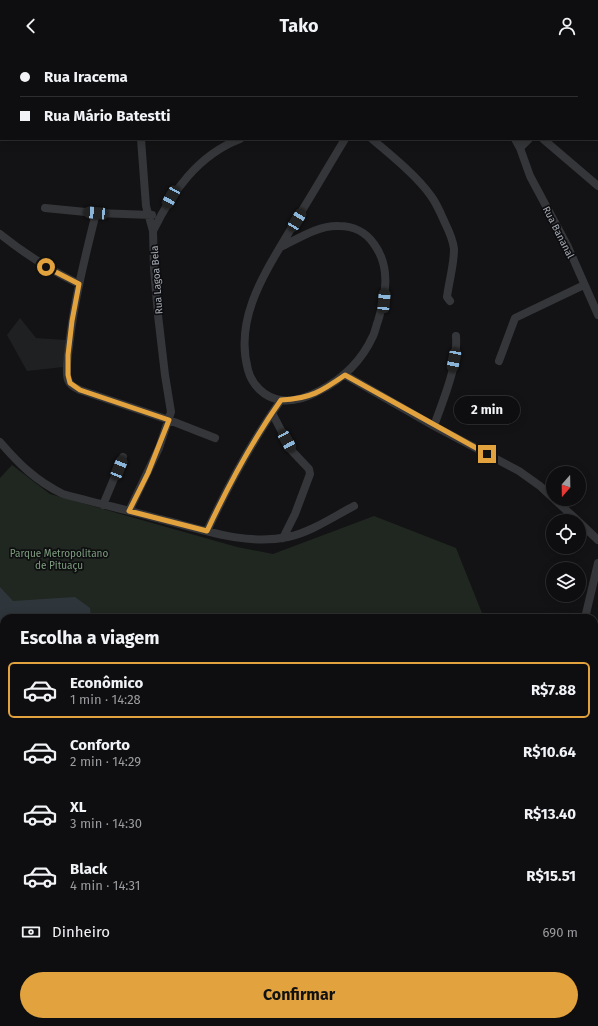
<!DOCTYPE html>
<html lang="pt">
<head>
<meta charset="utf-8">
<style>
  body { margin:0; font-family:"Fira Sans",sans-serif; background:#1c1c1e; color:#f1f3f6; height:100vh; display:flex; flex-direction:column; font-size:15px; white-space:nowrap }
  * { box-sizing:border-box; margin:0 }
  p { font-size:13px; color:#9b9c9f }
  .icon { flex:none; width:22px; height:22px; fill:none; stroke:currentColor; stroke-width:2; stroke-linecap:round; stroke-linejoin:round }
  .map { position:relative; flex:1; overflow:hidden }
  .sheet { position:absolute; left:0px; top:562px; width:598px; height:412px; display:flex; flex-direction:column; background:#0e0e10; border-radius:12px 12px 0 0; box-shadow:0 2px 10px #0003,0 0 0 1px #2e2e30 }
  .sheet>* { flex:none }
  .top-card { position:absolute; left:0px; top:0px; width:598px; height:88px; box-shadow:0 2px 10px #0003,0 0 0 1px #2e2e30; display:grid; align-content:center; height:88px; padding:0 20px; background:#0e0e10 }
  .needle { width:26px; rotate:200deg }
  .controls { position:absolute; left:546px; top:414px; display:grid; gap:8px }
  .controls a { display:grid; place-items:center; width:40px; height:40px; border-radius:50%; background:#0e0e10; box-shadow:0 2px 10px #0003,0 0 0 1px #2e2e30; font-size:20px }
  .end { position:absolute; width:18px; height:18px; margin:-9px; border:5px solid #e2a23e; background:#111; box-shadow:0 0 0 2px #111 }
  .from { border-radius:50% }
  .bubble { position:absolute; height:28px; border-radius:14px; background:#0e0e10; box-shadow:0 2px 10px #0003,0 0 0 1px #2e2e30; font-size:13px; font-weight:700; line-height:28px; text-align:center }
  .car { position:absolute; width:12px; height:24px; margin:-12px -6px; border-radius:5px; box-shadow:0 0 3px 1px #0007; background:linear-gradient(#222 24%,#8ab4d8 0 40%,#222 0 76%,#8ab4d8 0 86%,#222 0) }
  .top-card b { display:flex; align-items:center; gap:14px; height:38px; font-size:15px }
  .top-card b+b { border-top:1px solid #2e2e30 }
  .top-card i { width:10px; height:10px; background:#f1f3f6 }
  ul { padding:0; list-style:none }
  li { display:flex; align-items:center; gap:12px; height:56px; margin:0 8px 6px; padding:0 12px; border:2px solid transparent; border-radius:6px }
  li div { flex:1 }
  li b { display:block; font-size:15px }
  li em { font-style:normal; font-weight:700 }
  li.selected { border-color:#e2a23e }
  li>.icon { width:36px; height:36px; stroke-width:1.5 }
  h2 { padding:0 20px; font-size:18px; line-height:48px }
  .pay { display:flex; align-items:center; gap:10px; height:44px; padding:0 20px; font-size:15px }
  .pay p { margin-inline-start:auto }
  .primary-button { display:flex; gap:8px; margin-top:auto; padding:8px 20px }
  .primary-button a { flex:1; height:46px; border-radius:24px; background:#e2a23e; color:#111; font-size:16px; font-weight:700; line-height:46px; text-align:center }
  header { display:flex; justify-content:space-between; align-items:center; height:52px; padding:0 20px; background:#0e0e10; font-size:18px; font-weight:700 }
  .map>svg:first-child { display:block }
  .built { fill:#1f2022 }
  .green { fill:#202720 }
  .water { fill:#2e363c }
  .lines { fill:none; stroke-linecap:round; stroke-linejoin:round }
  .minor { stroke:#353639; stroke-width:8 }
  .route { stroke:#e2a23e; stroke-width:5 }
  .labels { text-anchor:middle; stroke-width:3.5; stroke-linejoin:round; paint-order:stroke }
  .street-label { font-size:10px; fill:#a6abb4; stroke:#0e0e10 }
  .park-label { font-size:10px; fill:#7e9e7f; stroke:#0e0e10 }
</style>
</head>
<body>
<header><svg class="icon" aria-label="back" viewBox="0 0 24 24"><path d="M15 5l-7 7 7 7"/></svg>Tako<svg class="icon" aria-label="person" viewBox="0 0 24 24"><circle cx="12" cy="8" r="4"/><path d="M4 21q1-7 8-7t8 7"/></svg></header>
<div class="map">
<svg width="598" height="974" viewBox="0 0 598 974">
  <rect width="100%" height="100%" fill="#131315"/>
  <!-- built -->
  <path class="built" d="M20 266 36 286 66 288 63 315 27 319 7 283Z"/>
  <!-- green -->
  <path class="green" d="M12 413 50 442 237 495 273 502 374 464 456 496 484 566H4V970H594V700H598V974H0V426Z"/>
  <!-- water -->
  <path class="water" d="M0 535 13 549 75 545 90 556 91 566H4V793L0 790Z
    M144 970H445L447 974H145Z"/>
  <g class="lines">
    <!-- minor -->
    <path class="minor" d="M131 0V1
      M456 0V1
      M508 0V1
      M395 1V0
      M486 1 487 0
      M0 80H1
      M372 87C390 102 418 125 431 144 437 152 441 162 445 171 449 179 453 188 454 197 454 213 449 229 447 245L450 249
      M515 87 520 96 530 124 568 195 598 263
      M543 87 598 134
      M520 96 529 87
      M45 156 96 161 152 163
      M96 161C85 205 74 249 69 294 68 304 65 319 68 328 70 333 75 336 80 338L169 368 215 386
      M153 179C172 140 198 103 240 87
      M0 182C25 202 50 218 79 232
      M281 195C299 186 319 173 339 174 353 174 366 180 374 192 391 215 386 243 378 269 376 274 375 280 373 284 362 308 343 327 319 339 308 345 293 350 280 348 264 345 252 333 248 318 233 263 269 215 295 170 312 143 328 115 345 87
      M499 309 515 266 584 233
      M345 323 434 374 519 419 540 434 553 446
      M272 361 292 399 309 417 310 422 295 462 283 486
      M434 374C444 345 458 315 456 284
      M0 390C19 412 36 429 63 442 95 451 128 458 160 467 201 477 245 494 288 485 311 480 333 465 354 454
      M554 447 578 469
      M103 453 123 405
      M129 459 159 396 171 360 165 323 158 263 154 217 153 179 146 154 141 87
      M579 470 598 488
      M207 479C228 434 252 389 281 348
      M585 566 598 511
      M594 591 598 588"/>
  </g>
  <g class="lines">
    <!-- route -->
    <path class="route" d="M46 215 79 232 72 269 68 303V323L70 331 80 338 169 368 148 421 129 459 207 479C228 434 252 389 281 348 310 347 322 339 345 323L487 402"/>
  </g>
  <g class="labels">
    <!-- street labels -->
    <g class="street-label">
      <text transform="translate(559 180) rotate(63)" y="4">Rua Bananal</text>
      <text transform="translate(156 228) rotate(-94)" y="4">Rua Lagoa Bela</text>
    </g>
    <!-- park labels -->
    <g class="park-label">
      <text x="59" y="505">Parque Metropolitano<tspan x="59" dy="12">de Pituaçu</tspan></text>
    </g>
  </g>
</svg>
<div class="controls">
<a><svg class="needle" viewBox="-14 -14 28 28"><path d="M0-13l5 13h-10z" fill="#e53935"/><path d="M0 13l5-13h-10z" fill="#9b9c9f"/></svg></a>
<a><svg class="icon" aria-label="locate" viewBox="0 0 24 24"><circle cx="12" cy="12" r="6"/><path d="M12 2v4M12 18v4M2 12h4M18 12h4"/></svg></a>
<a><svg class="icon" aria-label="layers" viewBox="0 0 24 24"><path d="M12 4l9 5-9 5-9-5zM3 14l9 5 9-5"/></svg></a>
</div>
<i class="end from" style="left:46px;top:215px"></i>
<i class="end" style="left:487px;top:402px"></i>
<div class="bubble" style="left:454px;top:344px;width:66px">2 min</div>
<i class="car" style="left:171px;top:145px;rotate:209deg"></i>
<i class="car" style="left:96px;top:161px;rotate:275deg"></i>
<i class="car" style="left:297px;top:168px;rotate:31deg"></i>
<i class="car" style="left:384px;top:249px;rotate:5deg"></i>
<i class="car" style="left:454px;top:308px;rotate:191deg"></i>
<i class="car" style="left:287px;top:389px;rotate:151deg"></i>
<i class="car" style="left:119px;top:416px;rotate:22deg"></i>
<div class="top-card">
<b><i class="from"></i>Rua Iracema</b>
<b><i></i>Rua Mário Batestti</b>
</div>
<section class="sheet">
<h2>Escolha a viagem</h2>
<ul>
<li class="selected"><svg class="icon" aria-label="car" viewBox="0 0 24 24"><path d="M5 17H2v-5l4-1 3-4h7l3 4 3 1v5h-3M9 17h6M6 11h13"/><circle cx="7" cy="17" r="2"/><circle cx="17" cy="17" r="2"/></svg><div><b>Econômico</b><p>1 min · 14:28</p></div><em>R$7.88</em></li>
<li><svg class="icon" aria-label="car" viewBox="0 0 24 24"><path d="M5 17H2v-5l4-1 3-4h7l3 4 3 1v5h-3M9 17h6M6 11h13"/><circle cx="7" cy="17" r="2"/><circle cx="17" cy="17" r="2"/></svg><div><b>Conforto</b><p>2 min · 14:29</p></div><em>R$10.64</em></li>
<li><svg class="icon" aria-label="car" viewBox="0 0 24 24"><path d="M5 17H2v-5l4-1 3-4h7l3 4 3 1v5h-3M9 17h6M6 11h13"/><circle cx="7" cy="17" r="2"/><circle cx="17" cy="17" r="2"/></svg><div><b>XL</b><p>3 min · 14:30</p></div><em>R$13.40</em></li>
<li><svg class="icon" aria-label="car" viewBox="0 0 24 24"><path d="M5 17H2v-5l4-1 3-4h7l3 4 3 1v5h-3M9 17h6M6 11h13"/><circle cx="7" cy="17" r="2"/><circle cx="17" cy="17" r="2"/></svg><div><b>Black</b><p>4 min · 14:31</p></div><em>R$15.51</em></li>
</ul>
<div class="pay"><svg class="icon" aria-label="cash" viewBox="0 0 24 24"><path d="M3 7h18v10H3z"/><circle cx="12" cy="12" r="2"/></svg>Dinheiro<p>690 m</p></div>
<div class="primary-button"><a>Confirmar</a></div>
</section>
</div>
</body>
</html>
